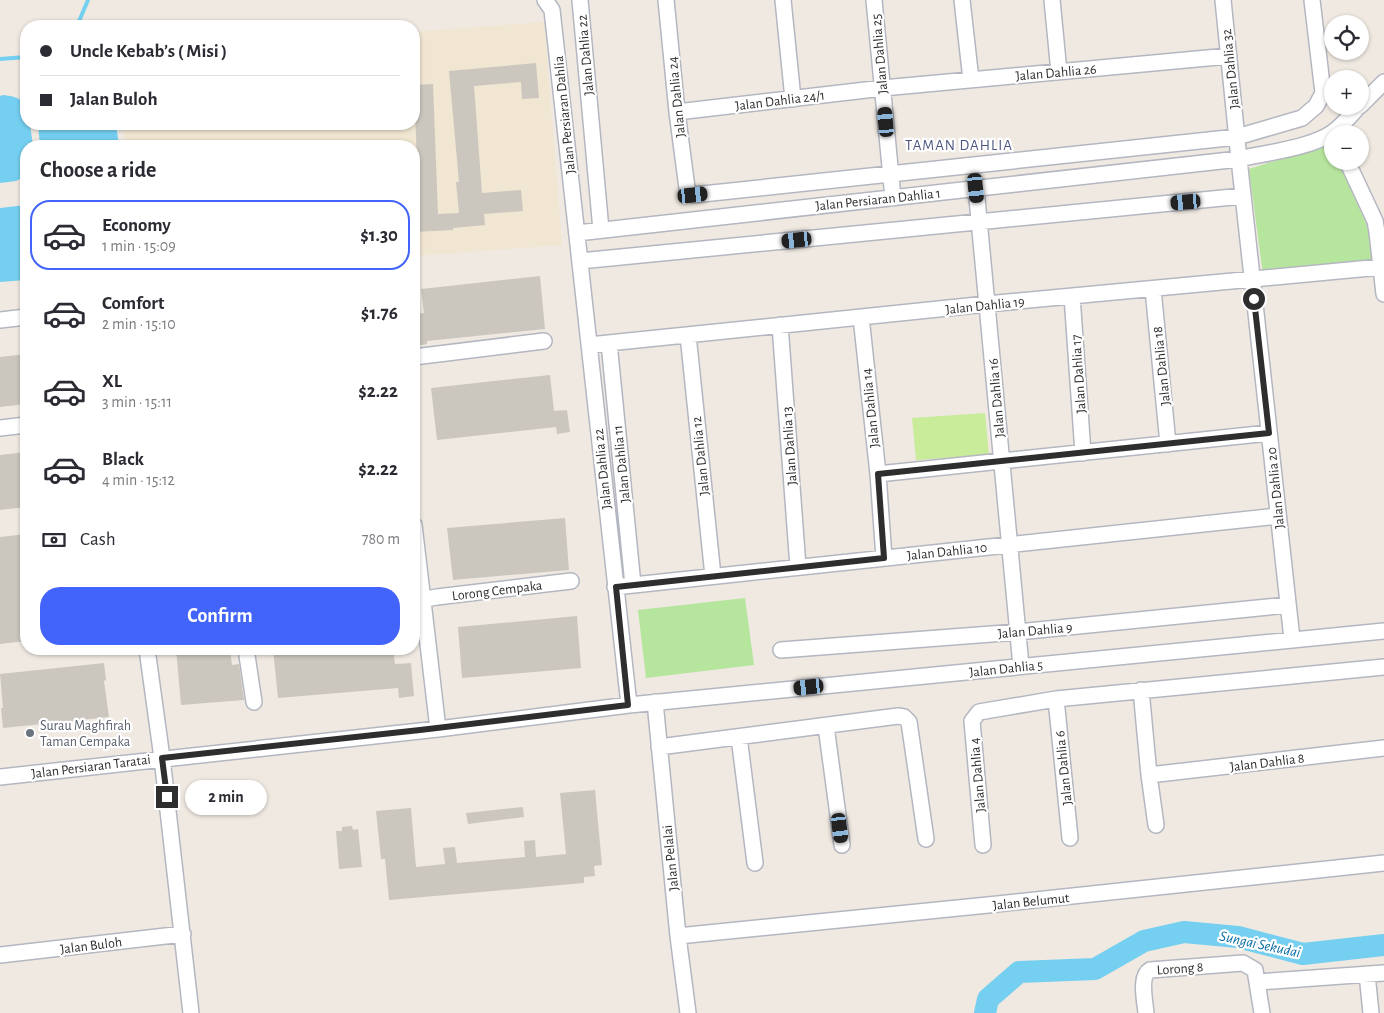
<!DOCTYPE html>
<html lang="en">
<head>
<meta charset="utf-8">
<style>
  body { margin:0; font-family:"Alegreya Sans",sans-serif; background:#f2f2f3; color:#2b2b33; height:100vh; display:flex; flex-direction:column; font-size:19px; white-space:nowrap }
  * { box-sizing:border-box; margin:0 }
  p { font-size:16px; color:#7c7c81 }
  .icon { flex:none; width:28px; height:28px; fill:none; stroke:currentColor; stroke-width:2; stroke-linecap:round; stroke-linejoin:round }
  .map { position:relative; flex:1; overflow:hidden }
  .drawer { position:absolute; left:20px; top:140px; width:400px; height:515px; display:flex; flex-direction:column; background:#fff; border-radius:20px; box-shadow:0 1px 4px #0004 }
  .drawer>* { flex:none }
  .guide { position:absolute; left:20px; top:20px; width:400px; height:110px; border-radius:20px; box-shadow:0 1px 4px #0004; display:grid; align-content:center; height:110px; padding:0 20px; background:#fff }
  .controls { position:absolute; left:1324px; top:15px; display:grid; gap:10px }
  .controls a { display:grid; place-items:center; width:45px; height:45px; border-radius:50%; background:#fff; box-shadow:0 1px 4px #0004; font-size:25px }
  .end { position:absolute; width:22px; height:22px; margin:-11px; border:6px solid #2e2e2e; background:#fff; box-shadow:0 0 0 2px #fff }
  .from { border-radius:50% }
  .bubble { position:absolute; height:35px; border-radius:18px; background:#fff; box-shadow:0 1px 4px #0004; font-size:16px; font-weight:700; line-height:35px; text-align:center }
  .car { position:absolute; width:15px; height:30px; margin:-15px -8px; border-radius:6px; box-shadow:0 0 4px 1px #0007; background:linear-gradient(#222 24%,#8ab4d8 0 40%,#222 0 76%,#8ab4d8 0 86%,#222 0) }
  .guide b { display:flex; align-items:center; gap:18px; height:48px; font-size:19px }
  .guide b+b { border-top:1px solid #e1e1e2 }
  .guide i { width:12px; height:12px; background:#2b2b33 }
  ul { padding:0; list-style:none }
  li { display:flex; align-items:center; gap:15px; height:70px; margin:0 10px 8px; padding:0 10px; border:2px solid transparent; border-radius:20px }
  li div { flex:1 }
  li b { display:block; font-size:19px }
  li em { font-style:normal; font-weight:700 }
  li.current { border-color:#4264fb }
  li>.icon { width:45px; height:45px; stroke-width:1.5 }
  h2 { padding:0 20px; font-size:22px; line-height:60px }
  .pay { display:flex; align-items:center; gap:12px; height:55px; padding:0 20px; font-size:19px }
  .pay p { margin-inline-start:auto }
  .action { display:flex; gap:10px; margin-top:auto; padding:10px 20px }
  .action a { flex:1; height:58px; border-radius:20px; background:#4264fb; color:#fff; font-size:20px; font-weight:700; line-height:58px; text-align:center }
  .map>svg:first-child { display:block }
  .education { fill:#f0e6d1 }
  .green { fill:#b6e59e }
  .pitch { fill:#c9ec9a }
  .water { fill:#75cff0 }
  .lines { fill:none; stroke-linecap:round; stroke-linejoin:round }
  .stream { stroke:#75cff0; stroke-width:4 }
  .river { stroke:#75cff0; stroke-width:22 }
  .building { fill:#cbc7bf }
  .minor-casing { stroke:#b4b7c1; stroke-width:18 }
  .minor { stroke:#fff; stroke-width:15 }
  .route { stroke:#2e2e2e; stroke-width:6 }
  .worship-dot { fill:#6b7280; stroke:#fff; stroke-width:2 }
  .labels { text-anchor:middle; stroke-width:4.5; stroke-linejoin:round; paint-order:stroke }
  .street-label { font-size:14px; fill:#2e2e2e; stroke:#fff }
  .worship-label { font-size:14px; fill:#5b616d; stroke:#fff; text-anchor:start }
  .neighbourhood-label { font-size:15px; letter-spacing:1px; fill:#4d5680; stroke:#fff }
  .water-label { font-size:15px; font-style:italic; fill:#0d6fa3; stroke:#fff }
</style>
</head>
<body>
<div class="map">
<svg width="1384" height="1013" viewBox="0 0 1384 1013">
  <rect width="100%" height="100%" fill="#efe9e1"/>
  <!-- education -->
  <path class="education" d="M544 22 562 245 414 256V146H125L123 124H414V32Z"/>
  <!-- green -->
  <path class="green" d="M1322 146 1332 152V161H1338L1366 223 1375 255 1371 264 1263 275 1249 169Z
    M745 598 754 665 646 678 638 610Z"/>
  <!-- pitch -->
  <path class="pitch" d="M985 413 989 455 916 460 912 418Z"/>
  <!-- water -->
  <path class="water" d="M3 95C25 97 26 104 26 124H30L33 146H26V176L16 181 0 183V96Z
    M38 124H116L119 146H40Z
    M26 205V280L0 282V208Z"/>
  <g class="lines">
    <!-- stream -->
    <path class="stream" d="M77 26 88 0
      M0 59 26 57"/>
    <!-- river -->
    <path class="river" d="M985 1013 988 999 1019 972 1095 969 1144 941 1184 932 1238 937 1303 954 1384 945"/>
  </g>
  <!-- building -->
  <path class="building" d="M536 63 539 98 522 99 521 82 474 86 482 193 521 190 523 211 484 214 485 225 453 228V230L414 232V215L419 214 414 85 433 84 438 214 459 213 456 182H459L449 71Z
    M540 276 545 329 427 341V344L414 346V314L424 313 421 289Z
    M26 354V404L0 407V357Z
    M550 375 554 411 567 410 570 432 557 434 556 427 437 440 431 388Z
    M26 452V507L0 510V455Z
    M565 518 569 570 453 580 447 528Z
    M26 534V641L0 644V537Z
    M577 616 581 668 462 678 458 627Z
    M176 649H230L232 665 239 664 244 700 181 705Z
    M273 649H393L395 664 411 663 414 696 399 698 398 688 278 698Z
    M104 663 106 680 104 681 109 717 3 728 1 708H3L0 674Z
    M595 790 602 865 594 866 595 876 584 877V883L389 900 385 859H381L376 811 411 808 416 867 445 864 443 848 455 847 457 863 525 857 524 841 535 840 536 857 566 854 560 793Z
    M523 807 524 817 468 824 466 813Z
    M352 826 353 830 358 829 362 867 339 869 336 831H342V827Z"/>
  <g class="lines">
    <!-- minor casing -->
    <g class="minor-casing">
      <path id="minor" d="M545 0 552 10 629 705
        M580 0 601 230
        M666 0 677 112 687 188 689 193 693 195 1237 137 1302 118 1316 106 1323 93 1312 0
        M783 0 793 99
        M874 0 893 198
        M962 0 971 80
        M1052 0 1059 72
        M1223 0 1239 159 1292 639
        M1360 106 1384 82
        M677 112 883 88 1229 56
        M1347 161 1375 221 1377 232 1384 294
        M976 188 1021 666
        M577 233 1239 159C1265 153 1310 148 1332 133 1342 126 1351 115 1359 106
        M580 261 1243 196
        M1153 289 1168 444
        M1072 296 1083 453
        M861 317 878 474 884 558
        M0 320 26 317
        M780 325 798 567
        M688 335 713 576
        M609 343 633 585
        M589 345 987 304 1381 267
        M414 357 544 341
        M0 428 26 425
        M878 474 1269 433
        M414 525 438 729
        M615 587 1278 516
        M414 601 437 597 571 581
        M147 649 162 758 191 1013
        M246 649 254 702
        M781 650 1018 632 1288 605
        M1141 690 1149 775 1156 825
        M1056 699 1070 838
        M655 702 678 936 688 1013
        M826 726 842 845
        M739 737 755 863
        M659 747 898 716 904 717 909 722 926 839
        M1149 775 1384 748
        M0 777 438 729 629 705 1384 631
        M983 845 972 721 979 712 1056 699 1384 667
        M678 936 988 905 1384 863
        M0 955 183 934
        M1367 974 1371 1013
        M1258 982 1384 973
        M1146 1013C1145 1001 1139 976 1150 970L1243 963 1255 970 1262 1013"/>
    </g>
    <!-- minor -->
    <use href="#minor" class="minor"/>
  </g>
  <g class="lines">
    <!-- route -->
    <path class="route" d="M167 797 162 758 420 730 628 705 616 587 884 558 878 474 1269 433 1254 299"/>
  </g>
  <!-- markers -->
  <circle class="worship-dot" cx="30" cy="733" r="5"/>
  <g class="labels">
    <!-- street labels -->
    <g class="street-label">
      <text transform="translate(879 54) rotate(-95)" y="5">Jalan Dahlia 25</text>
      <text transform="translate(585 55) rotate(-95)" y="5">Jalan Dahlia 22</text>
      <text transform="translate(1230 69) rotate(-96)" y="5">Jalan Dahlia 32</text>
      <text transform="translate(1056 72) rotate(-5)" y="5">Jalan Dahlia 26</text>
      <text transform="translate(676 97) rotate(-96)" y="5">Jalan Dahlia 24</text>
      <text transform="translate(780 100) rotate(-7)" y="5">Jalan Dahlia 24/1</text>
      <text transform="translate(564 115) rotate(-96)" y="5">Jalan Persiaran Dahlia</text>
      <text transform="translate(878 199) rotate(-6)" y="5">Jalan Persiaran Dahlia 1</text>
      <text transform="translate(985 305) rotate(-6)" y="5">Jalan Dahlia 19</text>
      <text transform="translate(1161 366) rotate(-96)" y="5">Jalan Dahlia 18</text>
      <text transform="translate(1078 374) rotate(-94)" y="5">Jalan Dahlia 17</text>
      <text transform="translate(996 398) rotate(-95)" y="5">Jalan Dahlia 16</text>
      <text transform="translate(870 408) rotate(-96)" y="5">Jalan Dahlia 14</text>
      <text transform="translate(789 446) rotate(-94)" y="5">Jalan Dahlia 13</text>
      <text transform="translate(700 456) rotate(-96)" y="5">Jalan Dahlia 12</text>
      <text transform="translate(621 464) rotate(-96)" y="5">Jalan Dahlia 11</text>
      <text transform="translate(602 469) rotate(-96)" y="5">Jalan Dahlia 22</text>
      <text transform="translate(1275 488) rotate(-96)" y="5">Jalan Dahlia 20</text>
      <text transform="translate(947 551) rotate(-6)" y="5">Jalan Dahlia 10</text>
      <text transform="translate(497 590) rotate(-7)" y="5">Lorong Cempaka</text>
      <text transform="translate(1035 630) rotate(-5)" y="5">Jalan Dahlia 9</text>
      <text transform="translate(1006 668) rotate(-6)" y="5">Jalan Dahlia 5</text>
      <text transform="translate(1267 762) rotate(-7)" y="5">Jalan Dahlia 8</text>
      <text transform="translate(91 766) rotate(-7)" y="5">Jalan Persiaran Taratai</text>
      <text transform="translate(1063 768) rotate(-96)" y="5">Jalan Dahlia 6</text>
      <text transform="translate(977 775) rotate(-95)" y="5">Jalan Dahlia 4</text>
      <text transform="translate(670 858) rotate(-96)" y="5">Jalan Pelalai</text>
      <text transform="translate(1031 901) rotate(-6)" y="5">Jalan Belumut</text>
      <text transform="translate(91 945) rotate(-7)" y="5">Jalan Buloh</text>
      <text transform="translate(1180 968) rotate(-4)" y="5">Lorong 8</text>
    </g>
    <!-- worship labels -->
    <g class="worship-label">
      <text x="40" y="730">Surau Maghfirah<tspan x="40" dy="16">Taman Cempaka</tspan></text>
    </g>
    <!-- neighbourhood labels -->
    <g class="neighbourhood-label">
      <text x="959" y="150">TAMAN DAHLIA</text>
    </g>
    <!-- water labels -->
    <g class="water-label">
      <text transform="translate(1260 944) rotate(12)" y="5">Sungai Sekudai</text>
    </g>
  </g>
</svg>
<div class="controls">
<a><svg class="icon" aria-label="locate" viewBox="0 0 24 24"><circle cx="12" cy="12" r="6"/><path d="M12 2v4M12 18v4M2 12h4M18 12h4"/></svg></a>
<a>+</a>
<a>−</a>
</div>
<i class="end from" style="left:1254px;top:299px"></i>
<i class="end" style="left:167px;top:797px"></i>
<div class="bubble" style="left:185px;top:780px;width:82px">2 min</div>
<i class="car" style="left:886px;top:122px;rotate:355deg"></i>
<i class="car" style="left:976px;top:188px;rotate:174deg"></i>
<i class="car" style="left:693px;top:195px;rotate:84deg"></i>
<i class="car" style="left:1186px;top:202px;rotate:265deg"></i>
<i class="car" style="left:797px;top:240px;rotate:264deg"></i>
<i class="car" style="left:809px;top:687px;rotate:264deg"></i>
<i class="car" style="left:840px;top:828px;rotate:173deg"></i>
<div class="guide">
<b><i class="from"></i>Uncle Kebab’s ( Misi )</b>
<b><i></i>Jalan Buloh</b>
</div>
<section class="drawer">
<h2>Choose a ride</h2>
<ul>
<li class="current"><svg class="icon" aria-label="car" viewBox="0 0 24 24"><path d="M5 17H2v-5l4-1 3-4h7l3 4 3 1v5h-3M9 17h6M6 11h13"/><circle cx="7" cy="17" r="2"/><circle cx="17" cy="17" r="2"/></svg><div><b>Economy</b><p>1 min · 15:09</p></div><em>$1.30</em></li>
<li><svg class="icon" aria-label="car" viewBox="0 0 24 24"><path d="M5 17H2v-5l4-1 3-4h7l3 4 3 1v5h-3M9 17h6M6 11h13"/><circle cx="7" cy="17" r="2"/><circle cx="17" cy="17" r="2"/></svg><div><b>Comfort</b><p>2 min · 15:10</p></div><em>$1.76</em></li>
<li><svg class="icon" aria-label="car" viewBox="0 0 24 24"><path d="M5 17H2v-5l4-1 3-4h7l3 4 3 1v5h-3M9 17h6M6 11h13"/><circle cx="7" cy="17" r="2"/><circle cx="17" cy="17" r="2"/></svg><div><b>XL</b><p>3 min · 15:11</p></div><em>$2.22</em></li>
<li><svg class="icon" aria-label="car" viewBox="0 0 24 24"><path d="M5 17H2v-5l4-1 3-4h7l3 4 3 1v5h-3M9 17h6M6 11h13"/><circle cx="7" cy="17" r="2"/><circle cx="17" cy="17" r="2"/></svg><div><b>Black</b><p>4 min · 15:12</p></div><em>$2.22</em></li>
</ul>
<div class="pay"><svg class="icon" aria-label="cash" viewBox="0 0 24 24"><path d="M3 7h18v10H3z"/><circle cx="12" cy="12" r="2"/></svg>Cash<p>780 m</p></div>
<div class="action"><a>Confirm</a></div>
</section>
</div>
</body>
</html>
